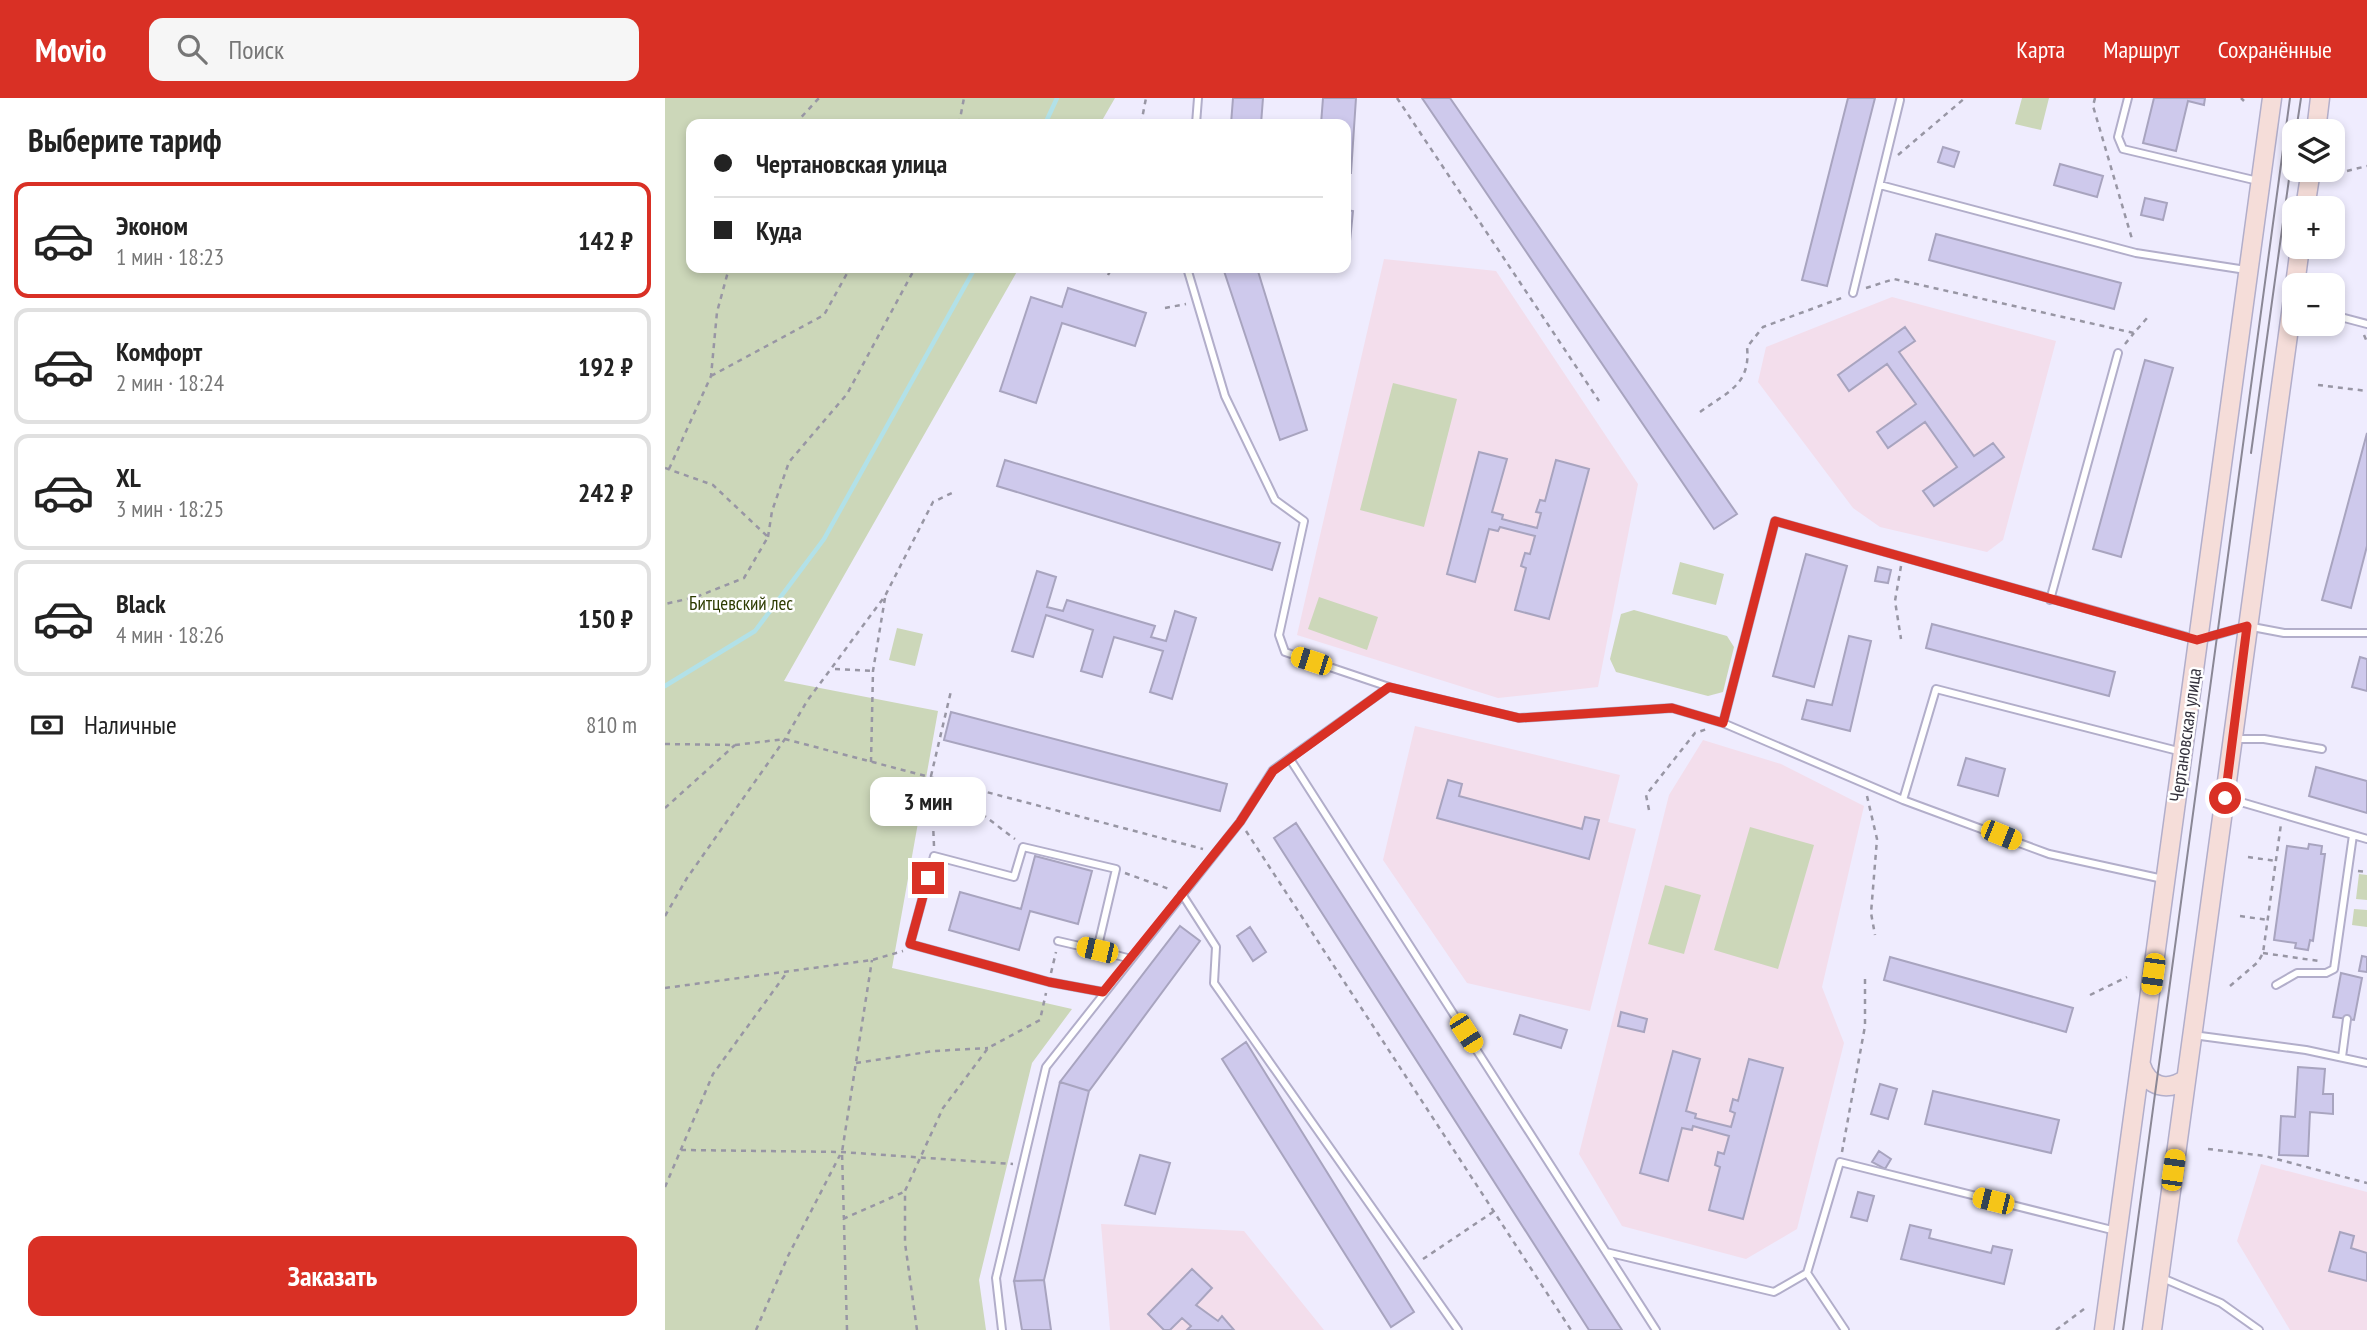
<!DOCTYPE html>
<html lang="ru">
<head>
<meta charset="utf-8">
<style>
  body { margin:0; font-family:"PT Sans Narrow",sans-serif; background:#f6f6f6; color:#222; height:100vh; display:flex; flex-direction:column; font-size:26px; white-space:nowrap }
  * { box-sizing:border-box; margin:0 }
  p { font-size:23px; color:#767676 }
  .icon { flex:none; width:38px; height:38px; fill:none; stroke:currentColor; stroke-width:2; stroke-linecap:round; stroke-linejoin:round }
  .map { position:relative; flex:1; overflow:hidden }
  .sheet { display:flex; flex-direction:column; background:#fff; width:665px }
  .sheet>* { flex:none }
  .top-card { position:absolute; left:21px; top:21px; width:665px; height:154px; border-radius:14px; box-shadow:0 4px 10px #0003; display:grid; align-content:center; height:154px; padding:0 28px; background:#fff }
  .controls { position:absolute; left:1617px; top:21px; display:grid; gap:14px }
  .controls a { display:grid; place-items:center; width:63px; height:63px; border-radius:14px; background:#fff; box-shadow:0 4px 10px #0003; font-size:35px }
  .end { position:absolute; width:32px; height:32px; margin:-16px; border:9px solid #d93025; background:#fff; box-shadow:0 0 0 4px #fff }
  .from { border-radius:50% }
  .bubble { position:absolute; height:49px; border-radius:14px; background:#fff; box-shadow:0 4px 10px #0003; font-size:23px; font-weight:700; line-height:49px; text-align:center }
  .car { position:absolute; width:21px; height:42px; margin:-21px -10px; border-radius:9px; box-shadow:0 0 5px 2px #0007; background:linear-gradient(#f5c518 24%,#345 0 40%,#f5c518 0 76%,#345 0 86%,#f5c518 0) }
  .top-card b { display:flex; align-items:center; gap:24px; height:66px; font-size:26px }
  .top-card b+b { border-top:2px solid #e0e0e0 }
  .top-card i { width:18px; height:18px; background:#222 }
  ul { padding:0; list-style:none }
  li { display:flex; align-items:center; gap:21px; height:116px; margin:0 14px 10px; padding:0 14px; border:4px solid #e0e0e0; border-radius:14px }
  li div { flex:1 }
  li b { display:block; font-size:26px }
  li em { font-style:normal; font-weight:700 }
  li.active { border-color:#d93025 }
  li>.icon { width:63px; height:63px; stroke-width:1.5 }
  h2 { padding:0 28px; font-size:32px; line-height:84px }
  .pay { display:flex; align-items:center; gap:18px; height:77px; padding:0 28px; font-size:26px }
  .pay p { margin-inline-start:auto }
  .primary-button { display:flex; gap:14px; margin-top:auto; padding:14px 28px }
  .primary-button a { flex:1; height:80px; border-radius:14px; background:#d93025; color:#fff; font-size:28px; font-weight:700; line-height:80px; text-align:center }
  header { display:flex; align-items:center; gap:42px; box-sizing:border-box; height:98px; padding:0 35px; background:#d93025; color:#fff }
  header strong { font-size:33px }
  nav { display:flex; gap:38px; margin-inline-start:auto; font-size:24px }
  .search { width:490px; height:63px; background:#f6f6f6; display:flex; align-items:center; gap:18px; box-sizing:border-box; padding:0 24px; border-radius:14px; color:#767676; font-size:26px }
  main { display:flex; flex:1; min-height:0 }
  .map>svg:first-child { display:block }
  .education { fill:#f3deec }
  .green { fill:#ccd7b9 }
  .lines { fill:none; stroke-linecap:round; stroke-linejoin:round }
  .stream { stroke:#b2e1e8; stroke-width:4.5 }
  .building { fill:#cec9ec; stroke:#a8a4bf; stroke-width:2 }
  .lane-casing { stroke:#b2aeca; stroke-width:10 }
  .secondary-casing { stroke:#b2aeca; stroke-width:21 }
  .path { stroke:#9896a4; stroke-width:2.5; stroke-dasharray:5 5; stroke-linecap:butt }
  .lane { stroke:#fff; stroke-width:6 }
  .secondary { stroke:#f5ddd9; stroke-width:18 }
  .tram { stroke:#8a8795; stroke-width:2 }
  .route { stroke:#d93025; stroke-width:9 }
  .labels { text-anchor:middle; stroke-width:5; stroke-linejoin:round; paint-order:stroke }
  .park-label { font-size:19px; fill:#2e3c02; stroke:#fff }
  .street-label { font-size:19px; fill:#33313c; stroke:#fff }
</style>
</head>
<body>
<header>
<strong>Movio</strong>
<div class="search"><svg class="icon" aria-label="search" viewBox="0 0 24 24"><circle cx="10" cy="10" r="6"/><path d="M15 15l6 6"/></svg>Поиск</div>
<nav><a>Карта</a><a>Маршрут</a><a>Сохранённые</a></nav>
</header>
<main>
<section class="sheet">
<h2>Выберите тариф</h2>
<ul>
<li class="active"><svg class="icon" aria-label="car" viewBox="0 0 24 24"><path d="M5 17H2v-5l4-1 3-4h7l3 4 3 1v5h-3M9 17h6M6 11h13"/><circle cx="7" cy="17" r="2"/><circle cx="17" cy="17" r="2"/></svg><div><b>Эконом</b><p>1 мин · 18:23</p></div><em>142 ₽</em></li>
<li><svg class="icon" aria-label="car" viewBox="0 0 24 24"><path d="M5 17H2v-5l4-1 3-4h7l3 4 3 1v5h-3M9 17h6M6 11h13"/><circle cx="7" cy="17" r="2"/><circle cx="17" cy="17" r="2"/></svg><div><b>Комфорт</b><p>2 мин · 18:24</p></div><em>192 ₽</em></li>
<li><svg class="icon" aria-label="car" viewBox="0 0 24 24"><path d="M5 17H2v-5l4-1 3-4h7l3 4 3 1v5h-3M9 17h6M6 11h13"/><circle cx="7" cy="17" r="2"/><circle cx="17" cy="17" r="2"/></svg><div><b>XL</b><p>3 мин · 18:25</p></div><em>242 ₽</em></li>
<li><svg class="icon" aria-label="car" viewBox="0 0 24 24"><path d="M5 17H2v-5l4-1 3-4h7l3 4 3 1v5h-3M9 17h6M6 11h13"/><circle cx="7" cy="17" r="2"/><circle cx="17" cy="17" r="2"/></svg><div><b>Black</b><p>4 мин · 18:26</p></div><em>150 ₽</em></li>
</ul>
<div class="pay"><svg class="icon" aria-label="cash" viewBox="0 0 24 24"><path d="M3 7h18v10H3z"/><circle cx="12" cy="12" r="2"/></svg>Наличные<p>810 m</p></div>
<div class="primary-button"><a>Заказать</a></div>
</section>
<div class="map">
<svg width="1702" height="1232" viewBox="0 0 1702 1232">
  <rect width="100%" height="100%" fill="#efecfe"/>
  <!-- education -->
  <path class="education" d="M719 161 831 173 973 386 933 589 833 600 632 537Z
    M1227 199 1391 243 1338 442 1322 454 1215 429 1188 410 1093 284 1101 249Z
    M750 628 955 677 943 724 971 731 925 913 802 885 718 762Z
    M1038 642 1116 666 1199 708 1157 889 1179 945 1132 1131 1081 1161 957 1128 914 1056 1004 697Z
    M1596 1066 1702 1094V1232H1625L1572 1143Z
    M436 1126 579 1133 659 1232H445Z"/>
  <!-- green -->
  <path class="green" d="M0 0H450L435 26H26V170H354L119 583 273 613 227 870 407 911 367 965 314 1182 321 1232H0Z
    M1357 0H1384L1376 32 1350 26Z
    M728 285 792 301 759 429 695 412Z
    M1015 464 1059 476 1051 507 1007 496Z
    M654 499 713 519 702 552 643 531Z
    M969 512 1062 538 1069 549 1058 594 1043 598 951 574 945 561 956 516Z
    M232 530 258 536 250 568 224 562Z
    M1085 729 1149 747 1113 871 1049 852Z
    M1694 776 1702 777V802L1691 801Z
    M1000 787 1036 797 1019 856 983 846Z
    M1689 811 1702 812V829L1687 827Z"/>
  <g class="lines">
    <!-- stream -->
    <path class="stream" d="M380 26 392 0
      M0 588 90 533 159 441 310 170"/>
  </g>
  <!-- building -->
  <path class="building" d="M568 0H598L596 26H566Z
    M658 0H691L686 75H681V26H656Z
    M757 0H785L1072 416 1049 431Z
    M1183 0H1210L1162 188 1137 182Z
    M1489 0H1540L1539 7 1523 3 1511 53 1478 45Z
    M1278 49 1294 54 1289 69 1273 64Z
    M1395 66 1438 78 1432 99 1389 87Z
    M1480 100 1502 105 1498 122 1476 117Z
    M681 112 688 113 683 163H681Z
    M1271 136 1456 185 1449 211 1264 162Z
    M558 170H592L642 332 615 342Z
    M403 190 481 215 470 248 397 225 371 305 335 293 366 199 397 209Z
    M1240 229 1250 243 1234 254 1309 358 1328 345 1339 359 1269 408 1258 393 1292 369 1260 324 1223 350 1212 334 1251 306 1222 266 1184 293 1173 277Z
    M1480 262 1508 270 1456 459 1428 451Z
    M1702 335V448L1686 510 1657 502Z
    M814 354 842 361 827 414 838 417 837 421 872 430 876 415 871 414 875 402 880 403 891 362 924 371 884 521 850 512 861 470 856 468 860 455 865 456 870 438 835 429 833 433 824 431 810 484 782 476Z
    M340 362 615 445 607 472 332 388Z
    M1141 456 1182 468 1149 589 1108 578Z
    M1213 469 1226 472 1223 485 1210 483Z
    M372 473 391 479 382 509 398 513 402 502 490 528 486 539 501 543 510 513 531 520 507 601 485 594 498 553 449 539 437 579 416 573 428 532 381 517 368 559 347 553Z
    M1267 526 1450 574 1444 598 1261 550Z
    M1184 538 1206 543 1185 633 1137 621 1142 602 1167 607Z
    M1695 559 1702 561V593L1687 589Z
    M286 614 562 686 555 713 279 642Z
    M1301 660 1340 671 1333 698 1293 687Z
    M1651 669 1702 683V715L1644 698Z
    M783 682 797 686 794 698 917 731 920 719 934 722 924 761 772 720Z
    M631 725 957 1232H924L609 740Z
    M1644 746 1657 748 1656 756H1660L1648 843 1645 842 1643 852 1630 850 1631 845 1609 842 1622 748 1643 751Z
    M370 758 427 773 413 826 365 813 354 852 284 832 295 794 356 811Z
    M515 828 535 843 424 993 395 984Z
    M585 829 601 854 588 863 572 838Z
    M1697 858 1702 859V874L1694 873Z
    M1225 859 1408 910 1401 934 1219 882Z
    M1676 875 1697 880 1689 922 1668 919Z
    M956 914 982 921 979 934 953 928Z
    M855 917 902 932 896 950 849 936Z
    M581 944 749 1214 726 1229 557 961Z
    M1008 953 1035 961 1021 1013 1031 1016 1030 1020 1066 1029 1070 1015 1065 1013 1068 1001 1073 1003 1084 961 1118 970 1078 1121 1044 1112 1055 1069 1050 1067 1053 1054 1059 1056 1064 1038 1028 1028 1027 1032 1017 1030 1003 1083 975 1075Z
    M1633 969 1660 971 1658 996H1668V1016L1645 1014 1643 1058 1614 1057 1616 1018 1630 1019Z
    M395 984 424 993 379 1182 349 1183Z
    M1215 986 1232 991 1223 1021 1206 1016Z
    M1268 993 1394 1022 1386 1055 1260 1026Z
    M1214 1053 1226 1061 1220 1071 1207 1064Z
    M475 1057 505 1065 490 1116 460 1107Z
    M1193 1094 1209 1098 1202 1123 1186 1119Z
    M1245 1127 1266 1132 1264 1140 1326 1155 1328 1148 1347 1152 1339 1186 1236 1161Z
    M1675 1134 1689 1138 1686 1150 1702 1155V1183L1664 1173Z
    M527 1171 547 1190 531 1207 553 1223 557 1218 569 1232H522L526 1228 517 1220 505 1232H499L483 1216Z
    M379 1182 386 1232H357L349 1183Z"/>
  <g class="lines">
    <!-- lane casing -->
    <g class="lane-casing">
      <path id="lane" d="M1463 0 1453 39 1458 51 1593 83
        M531 26 533 0
        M1215 87 1471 155 1581 172
        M522 170 560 298 610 402 639 423 614 537 620 554 724 589 854 620 1007 610 1058 625 1238 702 1384 756 1498 781
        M1188 195 1235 2
        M1668 217 1702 226
        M1385 502 1453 255
        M1058 625 1110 423 1533 542 1582 528 1619 535H1702
        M1570 641H1599L1657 651
        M625 661 991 1232
        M1562 700 1702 741
        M1238 702 1271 591 1517 654
        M517 796 551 849 549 885 793 1232
        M393 843 432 852 451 771 358 749 349 779 269 758 245 846 384 884 438 894
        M432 852 466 861
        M1611 887 1632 875H1661L1669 871 1688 737
        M1528 937 1641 952 1702 965
        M1677 959 1682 921
        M941 1154 1109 1194 1142 1175 1175 1064 1451 1133
        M1142 1175 1180 1232
        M1495 1179 1556 1205 1594 1232
        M337 1232 331 1180 381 969 575 724 608 672 724 589"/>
    </g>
    <!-- secondary casing -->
    <g class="secondary-casing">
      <path id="secondary" d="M1651 33 1655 0
        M1640 110 1646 72
        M1630 187 1635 149
        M1476 967C1483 989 1502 994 1521 981
        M1439 1232 1607 0
        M1487 1232 1629 193"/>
    </g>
    <!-- path -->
    <path class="path" d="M732 0 934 303
      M1430 0 1428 8 1467 141
      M1576 0 1579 3
      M130 26 154 0
      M294 26 299 0
      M476 26 481 0
      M1233 57 1300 0
      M1682 73 1702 68
      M443 177 447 170
      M1201 190 1229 181 1469 235 1482 220
      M500 210 521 206
      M1699 237 1702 244
      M1460 246 1469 235
      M46 278 159 217 185 170
      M1653 287 1702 293
      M1035 314C1062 294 1086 287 1082 249L1098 229 1179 199
      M0 370 48 387 103 439 79 480 31 499 0 506
      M4 371 46 278 52 214 64 170
      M103 439 107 413 124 364 182 296 250 170
      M1236 468 1230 503 1236 541
      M170 571 208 573
      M0 646 70 647 120 641 538 751
      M206 664 208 573 220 500
      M269 680 350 741
      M1202 698 1212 741 1206 815 1210 837
      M0 710 70 647
      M984 712 981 697 1030 635 1042 631
      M581 733 906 1232
      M269 748 266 678 286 593
      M1583 759 1611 763
      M1693 773 1702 774
      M460 775 507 792
      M0 818 22 780 120 641 142 603 220 498 268 404 289 394
      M1575 818 1603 822
      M1598 855 1654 863
      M386 875 391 854
      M1565 888 1593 864 1598 855 1616 726
      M0 890 207 862 238 853
      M1425 897 1462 879
      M191 965 269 953 323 950
      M1543 1051 1600 1058 1702 1085
      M16 1052 177 1054 348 1066
      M1177 1054 1200 928V876
      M0 1089 48 976 120 877
      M178 1121 239 1094
      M758 1161 828 1114
      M91 1232 123 1158 175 1057
      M182 1232 177 1054 207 862
      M252 1232 240 1145V1093L278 1010 323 950 375 922 381 895
      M1391 1232 1419 1211"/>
    <!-- lane -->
    <use href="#lane" class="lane"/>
    <!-- secondary -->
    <use href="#secondary" class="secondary"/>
    <!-- tram -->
    <path class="tram" d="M1631 33 1636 0
      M1586 355 1629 45
      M1458 1232 1625 0"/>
  </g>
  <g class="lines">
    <!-- route -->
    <path class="route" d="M263 780 245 846 384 884 438 894 575 724 608 673 724 589 854 620 1007 610 1058 625 1110 423 1532 542 1582 528 1560 700"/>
  </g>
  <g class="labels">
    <!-- park labels -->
    <g class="park-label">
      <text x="76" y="512">Битцевский лес</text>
    </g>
    <!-- street labels -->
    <g class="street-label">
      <text transform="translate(1520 637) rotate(-82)" y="7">Чертановская улица</text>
    </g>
  </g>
</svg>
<div class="controls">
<a><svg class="icon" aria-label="layers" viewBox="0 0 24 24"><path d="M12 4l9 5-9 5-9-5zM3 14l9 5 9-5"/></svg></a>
<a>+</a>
<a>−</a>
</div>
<i class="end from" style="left:1560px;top:700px"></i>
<i class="end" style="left:263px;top:780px"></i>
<div class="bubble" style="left:205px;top:679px;width:116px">3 мин</div>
<i class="car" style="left:646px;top:563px;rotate:288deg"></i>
<i class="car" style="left:1336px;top:737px;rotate:112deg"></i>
<i class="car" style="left:432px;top:852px;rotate:283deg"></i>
<i class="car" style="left:1488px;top:876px;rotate:188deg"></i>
<i class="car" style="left:801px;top:935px;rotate:147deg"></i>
<i class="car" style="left:1508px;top:1072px;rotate:8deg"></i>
<i class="car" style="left:1328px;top:1103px;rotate:284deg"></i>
<div class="top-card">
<b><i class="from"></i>Чертановская улица</b>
<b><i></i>Куда</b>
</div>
</div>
</main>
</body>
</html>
